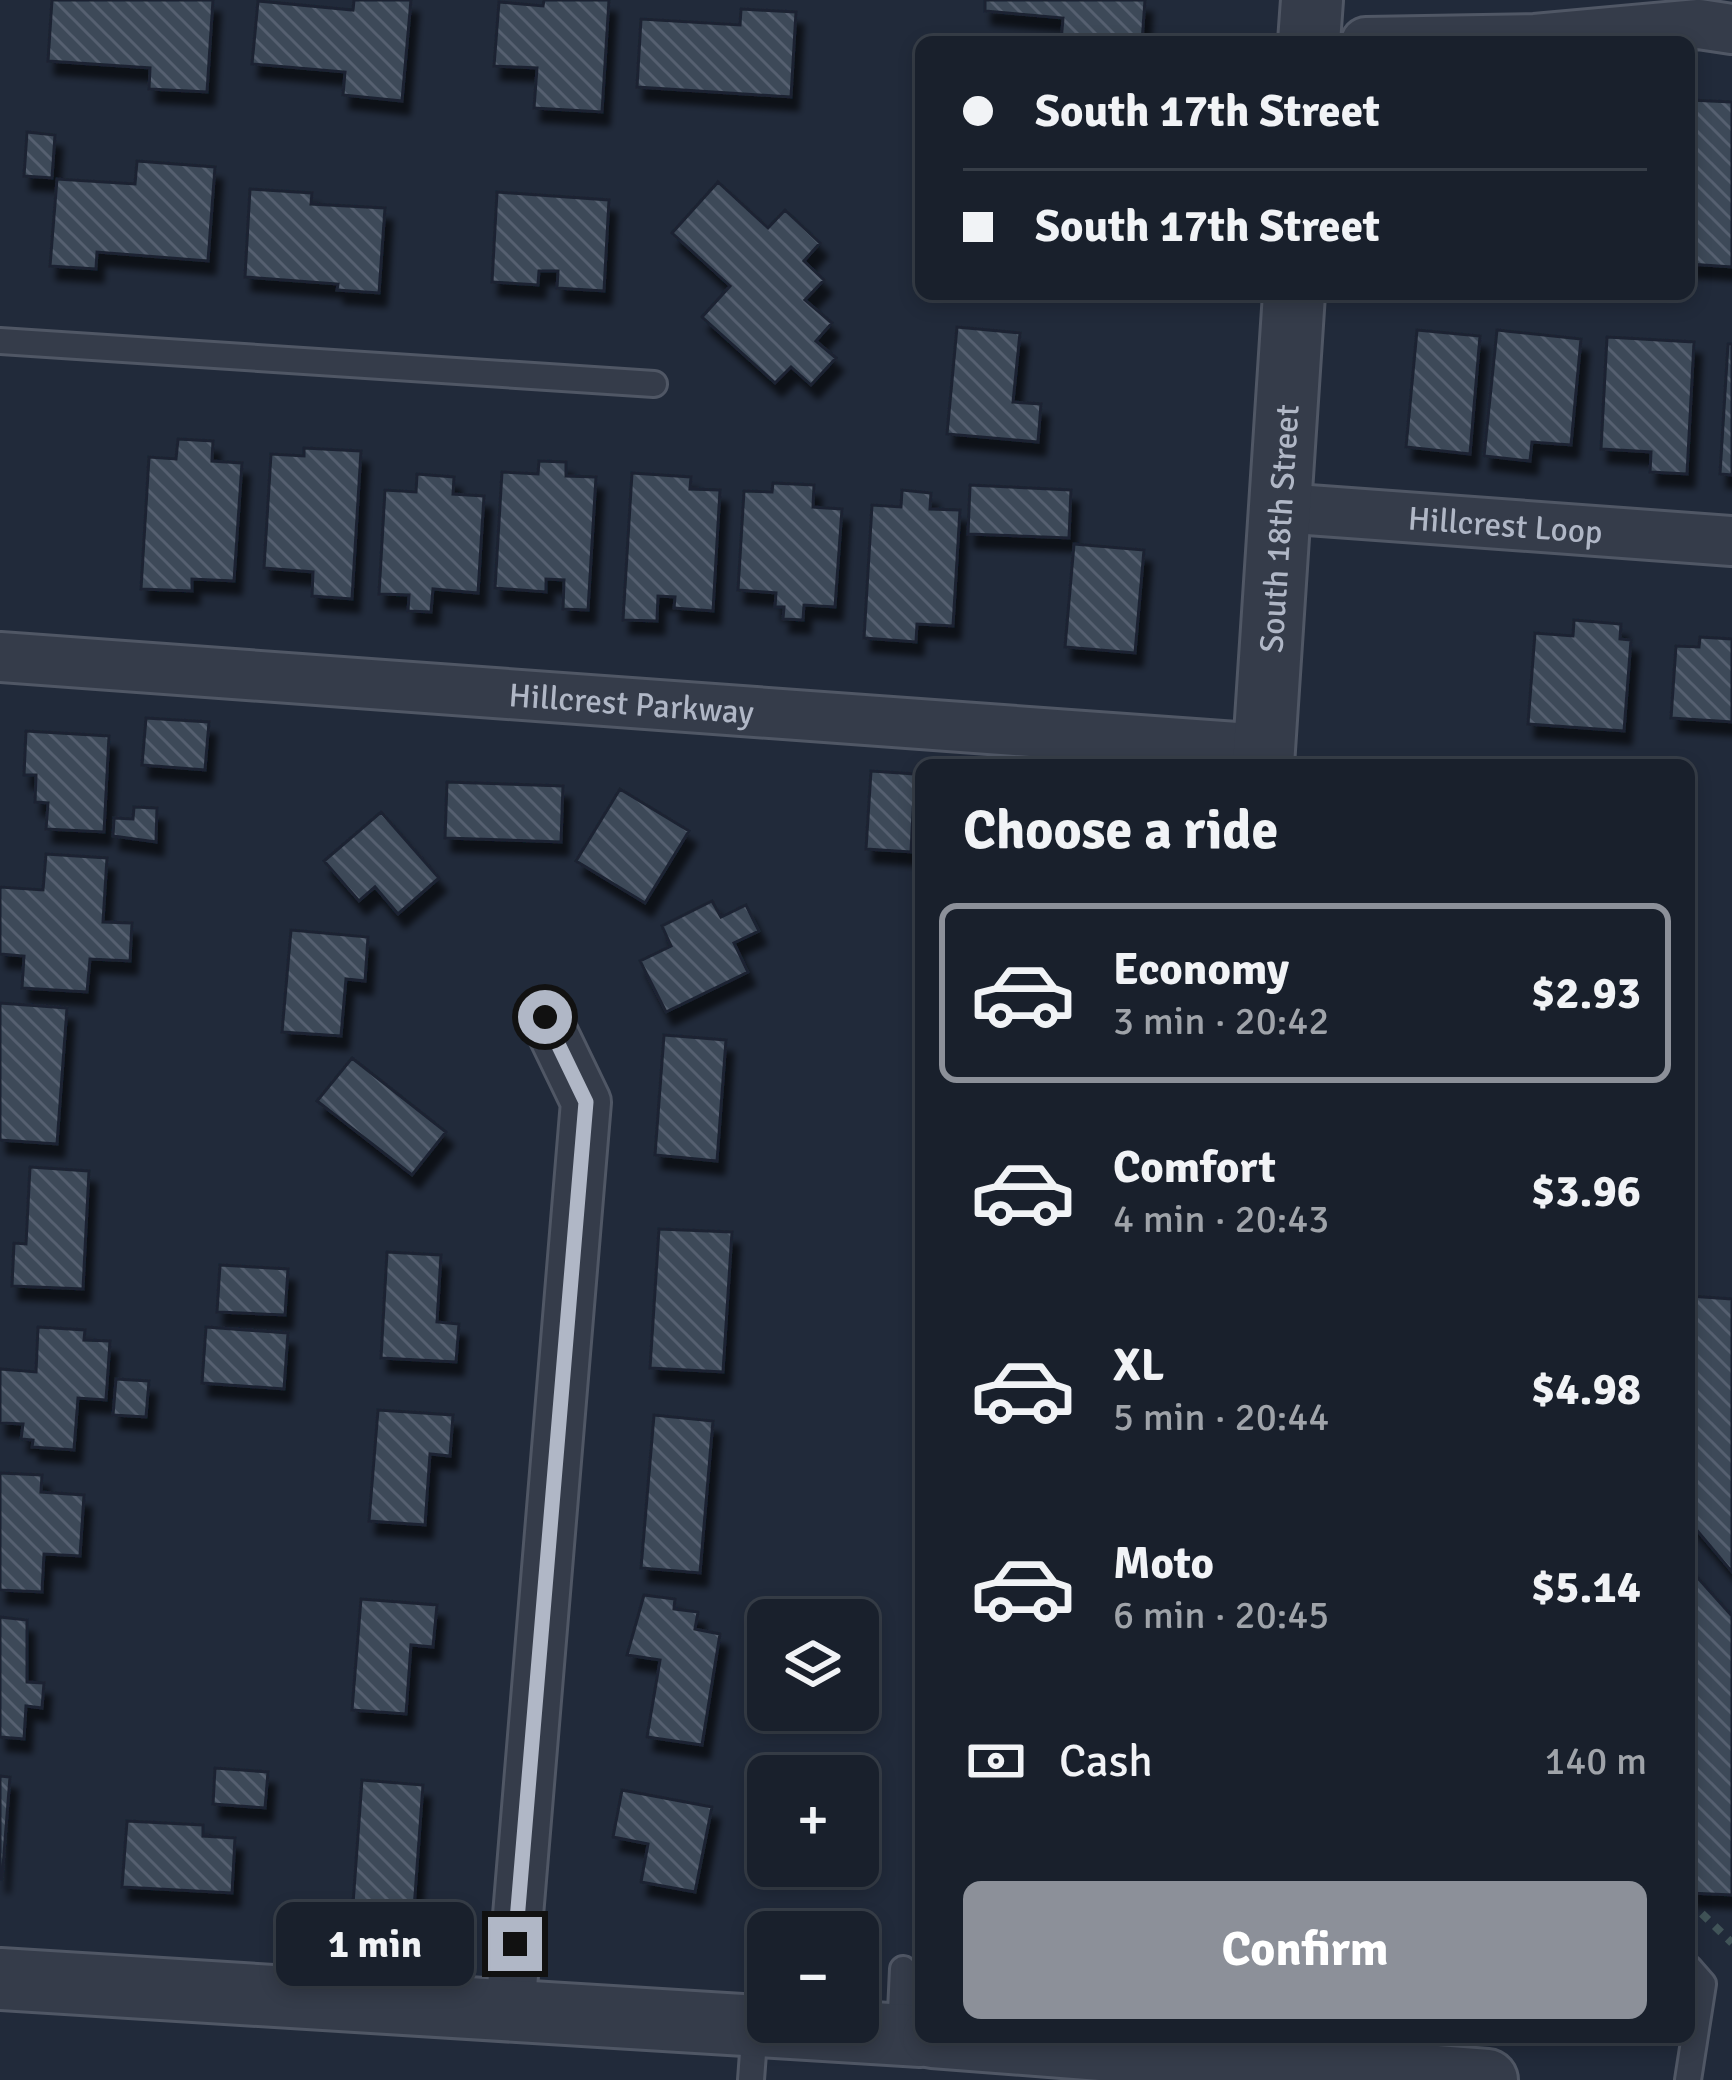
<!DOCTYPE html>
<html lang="en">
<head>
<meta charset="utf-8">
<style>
  body { margin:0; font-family:Signika,sans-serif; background:#222834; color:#f1f3f6; height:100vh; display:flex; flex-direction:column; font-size:45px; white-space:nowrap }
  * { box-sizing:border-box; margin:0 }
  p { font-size:39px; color:#9fa3a9 }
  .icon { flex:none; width:66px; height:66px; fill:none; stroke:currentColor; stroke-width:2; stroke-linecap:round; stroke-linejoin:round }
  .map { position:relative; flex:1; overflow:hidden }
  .drawer { position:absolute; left:915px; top:759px; width:780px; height:1284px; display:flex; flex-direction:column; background:#19202c; border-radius:18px; box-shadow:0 6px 18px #0003,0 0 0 3px #373e48 }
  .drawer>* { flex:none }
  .guide { position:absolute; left:915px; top:36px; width:780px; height:264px; border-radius:18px; box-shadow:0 6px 18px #0003,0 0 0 3px #373e48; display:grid; align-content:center; height:264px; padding:0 48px; background:#19202c }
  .fabs { position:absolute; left:747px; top:1599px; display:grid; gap:24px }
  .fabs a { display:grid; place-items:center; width:132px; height:132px; border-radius:18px; background:#19202c; box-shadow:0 6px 18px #0003,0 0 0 3px #373e48; font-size:60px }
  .end { position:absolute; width:54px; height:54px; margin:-27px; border:15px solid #b0b7c6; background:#111; box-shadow:0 0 0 6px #111 }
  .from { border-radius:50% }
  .bubble { position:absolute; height:84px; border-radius:18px; background:#19202c; box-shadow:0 6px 18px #0003,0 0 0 3px #373e48; font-size:39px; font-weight:700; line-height:84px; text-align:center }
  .guide b { display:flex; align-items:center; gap:42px; height:114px; font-size:45px }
  .guide b+b { border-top:3px solid #373e48 }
  .guide i { width:30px; height:30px; background:#f1f3f6 }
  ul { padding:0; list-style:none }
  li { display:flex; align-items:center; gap:36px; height:180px; margin:0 24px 18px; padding:0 24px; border:6px solid transparent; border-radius:18px }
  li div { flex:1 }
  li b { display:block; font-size:45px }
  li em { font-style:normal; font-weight:700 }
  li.active { border-color:#8c9099 }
  li>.icon { width:108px; height:108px; stroke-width:1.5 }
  h2 { padding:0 48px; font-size:54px; line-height:144px }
  .pay { display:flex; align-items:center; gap:30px; height:132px; padding:0 48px; font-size:45px }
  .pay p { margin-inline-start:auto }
  .button { display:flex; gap:24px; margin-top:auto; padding:24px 48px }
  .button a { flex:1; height:138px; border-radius:18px; background:#8c9099; color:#fff; font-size:48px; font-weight:700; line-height:138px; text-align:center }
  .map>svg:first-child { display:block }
  .building { fill:url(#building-back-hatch); stroke:#1c2431; stroke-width:3; filter:url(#shadow) }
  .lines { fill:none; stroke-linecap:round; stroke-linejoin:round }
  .service-casing { stroke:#505765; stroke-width:30 }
  .minor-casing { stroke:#505765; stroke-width:54 }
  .tertiary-casing { stroke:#505765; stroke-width:66 }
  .path { stroke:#415458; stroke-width:8; stroke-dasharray:9 9; stroke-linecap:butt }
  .service { stroke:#353c4a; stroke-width:24 }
  .minor { stroke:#353c4a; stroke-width:48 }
  .tertiary { stroke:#353c4a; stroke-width:60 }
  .route { stroke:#b0b7c6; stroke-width:15 }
  .labels { text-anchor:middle; stroke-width:10; stroke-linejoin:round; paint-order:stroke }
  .street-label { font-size:33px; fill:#b0b7c6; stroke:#1a222f }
</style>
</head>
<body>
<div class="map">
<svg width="1732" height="2080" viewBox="0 0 1732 2080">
  <defs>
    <pattern id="building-back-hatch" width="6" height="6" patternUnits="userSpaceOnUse" patternTransform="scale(3)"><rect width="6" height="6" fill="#3d4859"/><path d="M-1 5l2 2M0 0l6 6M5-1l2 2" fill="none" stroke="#56606f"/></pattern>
    <filter id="shadow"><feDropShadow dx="7" dy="13" stdDeviation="3" flood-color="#0009"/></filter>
  </defs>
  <rect width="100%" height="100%" fill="#212a3a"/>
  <!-- building -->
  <path class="building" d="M52 0H213L207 92 149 89 150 68 48 61Z
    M354 0H411L402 101 343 95 345 72 252 64 258 1 353 10Z
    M544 0H609L602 112 534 108 537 68 494 66 499 2 543 6Z
    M985 0H1145L1142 42H1061L1063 18 985 11Z
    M741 9 796 12 791 97 637 87 641 19 740 25Z
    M1689 100 1732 102V267L1689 264Z
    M27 132 55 135 52 178 24 176Z
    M137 161 215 167 208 261 97 252 96 269 50 266 57 179 135 184Z
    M718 182 768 228 785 210 820 243 804 261 824 280 805 300 832 323 816 341 836 358 811 385 791 367 775 383 702 317 730 286 672 233Z
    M250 189 312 193 311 204 385 208 379 293 337 290 338 284 245 277Z
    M497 192 609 200 604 291 557 288 558 271H539L538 285 492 282Z
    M957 327 1020 333 1013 402 1041 404 1038 442 947 434Z
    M1417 330 1480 336 1470 454 1406 447Z
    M1497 330 1581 339 1571 445 1532 442 1530 461 1484 456Z
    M1607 337 1694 342 1687 474 1650 472 1651 452 1601 449Z
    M1728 344H1732V475L1720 474Z
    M178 439 213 441 212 461 242 463 234 581 192 579V591L141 589 149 457 176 459Z
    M304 448 361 451 352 599 312 596 313 572 264 568 271 454 304 456Z
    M539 461 566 462V476L596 477 588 610 563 609 564 580 546 579V592L495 588 502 472 538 474Z
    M632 473 691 477 690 489 720 490 713 611 674 608 675 597 658 596 657 621 623 620Z
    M417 474 454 477 453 494 484 496 478 593 433 589 431 612 408 611 409 595 379 594 385 490 416 492Z
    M773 483 814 485 813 507 842 509 835 607 804 605 803 620 783 619 784 607H775L776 593 738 590 744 491 772 492Z
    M970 485 1071 490 1069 538 968 534Z
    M902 490 931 493 930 509 960 510 953 626 917 624 916 642 864 638 872 505 901 507Z
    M1074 544 1144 550 1135 653 1065 647Z
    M1574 620 1621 624 1620 639 1631 640 1624 731 1528 724 1535 633 1573 636Z
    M1700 637 1732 639V722L1671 718 1676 646 1699 647Z
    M146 718 209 722 205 770 142 765Z
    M26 731 109 736 104 832 46 829 48 803 35 802 36 775H24Z
    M871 771 915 774 911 852 866 849Z
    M447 782 563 786 561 842 445 838Z
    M620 789 689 831 645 903 576 861Z
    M134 807 157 808 156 842 113 836 114 818 133 819Z
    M381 812 439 878 398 914 375 887 359 901 324 861Z
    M46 854 107 858 103 922 132 923 130 961 90 959 87 992 22 988 24 956 0 954V887L43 890Z
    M712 901 721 917 746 905 759 931 734 943 748 972 666 1012 640 961 671 946 662 926Z
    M291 930 368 937 365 981 346 979 341 1036 282 1032Z
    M0 1003 67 1008 57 1144 0 1140Z
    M664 1035 726 1040 717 1161 655 1155Z
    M352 1058 446 1132 412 1175 317 1101Z
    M30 1167 89 1171 83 1289 12 1286 14 1243 26 1244Z
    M659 1229 732 1232 723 1372 650 1368Z
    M387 1252 441 1255 437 1322 459 1324 456 1362 381 1358Z
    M220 1265 288 1269 285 1315 217 1312Z
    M1689 1296 1732 1299V1572L1689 1521Z
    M38 1327 85 1330 84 1340 110 1341 106 1400 78 1398 74 1450 32 1447 33 1440 21 1439 23 1424 0 1423V1369L36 1372Z
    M206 1327 288 1333 284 1389 202 1383Z
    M116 1379 149 1381 146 1417 113 1415Z
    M378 1410 453 1415 450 1456 430 1454 425 1525 369 1521Z
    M654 1415 713 1421 700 1573 641 1568Z
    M0 1473 42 1475 41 1492 84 1495 80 1556 44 1554 42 1592 0 1590Z
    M1689 1568 1732 1616V1895L1689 1893Z
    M644 1595 675 1599 674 1609 698 1612 695 1629 720 1634 702 1745 647 1737 660 1660 627 1655Z
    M361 1599 437 1605 433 1647 411 1645 406 1714 352 1710Z
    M0 1617 27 1620V1682L44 1683 42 1708 26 1706 24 1739 0 1737Z
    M215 1768 268 1772 265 1808 213 1804Z
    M0 1776 10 1777 2 1879H0Z
    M362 1780 423 1785 414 1909 353 1904Z
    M622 1790 712 1807 695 1892 641 1882 648 1844 613 1837Z
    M127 1821 203 1825V1836L235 1838 232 1893 122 1887Z"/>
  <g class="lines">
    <!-- service casing -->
    <g class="service-casing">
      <path id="service" d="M0 341 654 384
        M900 2033 903 1969
        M751 2080 755 2026
        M1688 2080 1703 1984 1689 1968"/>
    </g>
    <!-- minor casing -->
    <g class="minor-casing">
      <g id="minor">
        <path d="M1366 42 1535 39 1699 24 1732 29"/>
        <path id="s1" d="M1281 508 1732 541"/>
        <path id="s2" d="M0 657 1264 749"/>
        <path d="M510 2011 586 1102 545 1017"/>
      </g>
    </g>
    <!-- tertiary casing -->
    <g class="tertiary-casing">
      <g id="tertiary">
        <path d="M1309 42 1312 0"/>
        <path id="s3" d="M1263 765 1294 294"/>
        <path d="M0 1979 921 2036"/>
        <path d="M933 2037 1487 2080"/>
      </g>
    </g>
    <!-- path -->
    <path class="path" d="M1689 1901 1732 1943"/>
    <!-- service -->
    <use href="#service" class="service"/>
    <!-- minor -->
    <use href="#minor" class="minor"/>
    <!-- tertiary -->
    <use href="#tertiary" class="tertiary"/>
  </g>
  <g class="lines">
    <!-- route -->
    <path class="route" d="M515 1944 586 1102 545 1017"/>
  </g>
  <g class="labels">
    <!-- street labels -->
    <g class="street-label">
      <text dy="12" stroke="none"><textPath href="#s1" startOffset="225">Hillcrest Loop</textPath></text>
      <text dy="12" stroke="none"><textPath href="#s3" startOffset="237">South 18th Street</textPath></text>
      <text dy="12" stroke="none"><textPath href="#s2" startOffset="633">Hillcrest Parkway</textPath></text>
    </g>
  </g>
</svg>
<div class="fabs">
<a><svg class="icon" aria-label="layers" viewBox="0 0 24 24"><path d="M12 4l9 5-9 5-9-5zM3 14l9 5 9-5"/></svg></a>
<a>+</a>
<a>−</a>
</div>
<i class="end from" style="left:545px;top:1017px"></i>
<i class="end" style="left:515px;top:1944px"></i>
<div class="bubble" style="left:276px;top:1902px;width:198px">1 min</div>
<div class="guide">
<b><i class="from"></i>South 17th Street</b>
<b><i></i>South 17th Street</b>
</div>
<section class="drawer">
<h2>Choose a ride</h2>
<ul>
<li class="active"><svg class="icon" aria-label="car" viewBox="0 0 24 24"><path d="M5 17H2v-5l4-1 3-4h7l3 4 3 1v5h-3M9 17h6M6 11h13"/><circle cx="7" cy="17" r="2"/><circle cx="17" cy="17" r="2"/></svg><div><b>Economy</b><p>3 min · 20:42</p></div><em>$2.93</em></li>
<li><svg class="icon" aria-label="car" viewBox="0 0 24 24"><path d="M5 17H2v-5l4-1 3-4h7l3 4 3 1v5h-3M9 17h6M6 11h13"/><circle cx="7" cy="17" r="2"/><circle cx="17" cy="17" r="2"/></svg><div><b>Comfort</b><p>4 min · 20:43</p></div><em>$3.96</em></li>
<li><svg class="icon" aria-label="car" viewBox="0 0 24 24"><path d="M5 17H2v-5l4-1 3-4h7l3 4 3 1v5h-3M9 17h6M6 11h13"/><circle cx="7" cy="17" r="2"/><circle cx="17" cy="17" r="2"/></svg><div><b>XL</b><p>5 min · 20:44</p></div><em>$4.98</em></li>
<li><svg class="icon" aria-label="car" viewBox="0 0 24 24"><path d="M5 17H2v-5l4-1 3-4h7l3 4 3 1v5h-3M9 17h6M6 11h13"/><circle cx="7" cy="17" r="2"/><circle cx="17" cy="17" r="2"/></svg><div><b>Moto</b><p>6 min · 20:45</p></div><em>$5.14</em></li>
</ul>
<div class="pay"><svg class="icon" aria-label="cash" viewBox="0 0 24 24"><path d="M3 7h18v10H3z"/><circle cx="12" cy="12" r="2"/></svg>Cash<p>140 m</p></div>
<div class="button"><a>Confirm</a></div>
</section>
</div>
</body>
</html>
